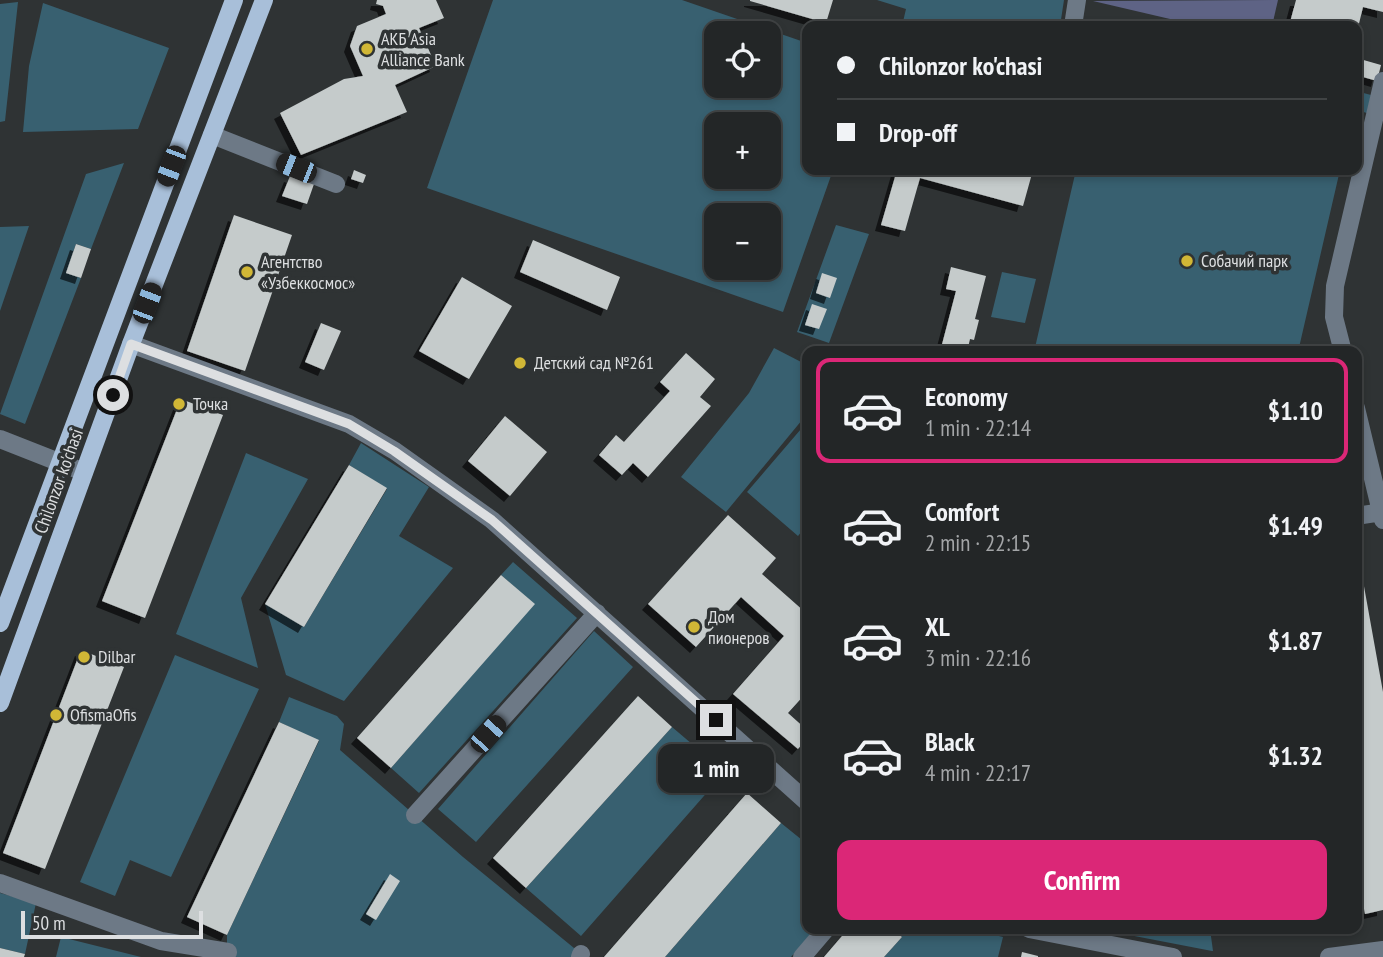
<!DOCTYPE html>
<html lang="en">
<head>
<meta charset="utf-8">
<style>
  body { margin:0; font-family:"PT Sans Narrow",sans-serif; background:#2b2e2f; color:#f1f3f6; height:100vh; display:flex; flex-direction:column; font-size:26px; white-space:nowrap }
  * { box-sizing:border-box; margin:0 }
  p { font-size:23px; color:#a3a5a7 }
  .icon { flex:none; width:38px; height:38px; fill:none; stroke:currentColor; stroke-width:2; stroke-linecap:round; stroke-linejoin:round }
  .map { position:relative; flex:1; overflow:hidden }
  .drawer { position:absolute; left:802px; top:346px; width:560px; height:588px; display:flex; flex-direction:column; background:#232627; border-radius:14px; box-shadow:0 4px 10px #0003,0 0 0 2px #404344 }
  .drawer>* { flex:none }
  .guide { position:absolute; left:802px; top:21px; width:560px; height:154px; border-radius:14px; box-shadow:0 4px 10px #0003,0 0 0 2px #404344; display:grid; align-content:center; height:154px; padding:0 35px; background:#232627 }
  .tools { position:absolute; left:704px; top:21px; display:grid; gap:14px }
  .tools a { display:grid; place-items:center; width:77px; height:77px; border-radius:14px; background:#232627; box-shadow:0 4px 10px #0003,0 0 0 2px #404344; font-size:35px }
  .scale { position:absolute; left:21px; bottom:18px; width:182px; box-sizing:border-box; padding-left:7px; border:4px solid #dddfe1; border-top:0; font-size:19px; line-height:24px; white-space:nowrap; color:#dddfe1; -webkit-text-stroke:5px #2f3334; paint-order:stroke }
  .end { position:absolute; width:32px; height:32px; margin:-16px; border:9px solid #dddfe1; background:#111; box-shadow:0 0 0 4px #111 }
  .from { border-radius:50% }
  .bubble { position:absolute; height:49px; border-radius:14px; background:#232627; box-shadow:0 4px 10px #0003,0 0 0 2px #404344; font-size:23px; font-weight:600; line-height:49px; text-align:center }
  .car { position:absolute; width:21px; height:42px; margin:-21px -10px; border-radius:9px; box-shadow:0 0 5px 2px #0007; background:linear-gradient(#222 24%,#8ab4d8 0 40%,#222 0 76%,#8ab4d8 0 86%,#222 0) }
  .guide b { display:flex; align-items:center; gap:24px; height:66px; font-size:26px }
  .guide b+b { border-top:2px solid #404344 }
  .guide i { width:18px; height:18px; background:#f1f3f6 }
  ul { padding:12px 0 0; list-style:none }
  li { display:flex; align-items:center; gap:21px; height:105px; margin:0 14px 10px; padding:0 21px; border:4px solid transparent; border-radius:14px }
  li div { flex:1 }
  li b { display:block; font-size:26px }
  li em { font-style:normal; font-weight:600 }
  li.selected { border-color:#db2777 }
  li>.icon { width:63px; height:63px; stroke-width:1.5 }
  .button { display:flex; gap:14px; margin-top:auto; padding:14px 35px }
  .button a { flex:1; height:80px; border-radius:14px; background:#db2777; color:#fff; font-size:28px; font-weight:600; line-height:80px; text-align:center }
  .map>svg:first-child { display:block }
  .green { fill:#386070; fill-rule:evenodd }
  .water { fill:#5e6385 }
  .building { fill:#c5cbcb; filter:url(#shadow) }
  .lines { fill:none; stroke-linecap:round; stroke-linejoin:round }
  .minor { stroke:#6d7986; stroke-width:18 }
  .major { stroke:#a8bfd9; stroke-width:18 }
  .route { stroke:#dddfe1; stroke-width:9 }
  .poi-dot { fill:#d1b736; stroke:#2f3334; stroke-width:2.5 }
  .labels { text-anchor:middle; stroke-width:7; stroke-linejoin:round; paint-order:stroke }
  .poi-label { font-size:18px; fill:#dddfe1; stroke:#2f3334; text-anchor:start }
  .street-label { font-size:18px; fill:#dddfe1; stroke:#2f3334 }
</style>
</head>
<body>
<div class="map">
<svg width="1383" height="957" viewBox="0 0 1383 957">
  <defs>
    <filter id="shadow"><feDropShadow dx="-6" dy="6" stdDeviation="0" flood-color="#0009"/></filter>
  </defs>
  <rect width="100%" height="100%" fill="#2f3334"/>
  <!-- green -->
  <path class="green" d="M493 0H682L807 43V170H833L783 312 427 188ZM716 33H768V86H716ZM716 124H768V177H716ZM716 215H768V268H716Z
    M877 0H1064L1060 26H902L906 9Z
    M18 2 5 121 0 122V4Z
    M43 3 169 48 138 129 23 132 29 66Z
    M1356 91 1371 95 1367 113 1356 110Z
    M124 163 91 249 76 244 66 273 81 278 25 424 0 414 86 174Z
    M1076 170H1340L1298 352H1034Z
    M836 225 869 234 829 343 797 332Z
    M29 226 0 311V227Z
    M1002 272 1036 279 1025 323 991 317Z
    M774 348 807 365V414L726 512 681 477 749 393Z
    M807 422V525L798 536 747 492Z
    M361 443 429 487 399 536 453 568 344 701 286 675 265 604 304 627 387 489 349 465Z
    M246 453 308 479 241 598 258 668 176 634Z
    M513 562 577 618 419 793 391 768 534 604 501 575Z
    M594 631 633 667 476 842 438 809Z
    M175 655 259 689 171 877 130 860 115 896 80 882Z
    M289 697 337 716 344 724 340 750 463 857 585 957H227V935L319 741 279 722Z
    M672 727 725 772 581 936 526 888Z
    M781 823 807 844V929H815L791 957H665Z
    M0 893 36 903 25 954 0 948Z
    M893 929H970L1003 937 998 957H884L902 937Z
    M1098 929H1210L1213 951H1212Z
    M61 937 141 957H56Z"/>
  <!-- water -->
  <path class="water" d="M1278 0 1272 26H1200L1093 1Z"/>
  <!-- building -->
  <path class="building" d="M377 0H436L444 18 419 28 436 66 395 85 407 112 301 155 280 113 344 79 363 76 350 46 357 26 386 14 383 6 376 4Z
    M833 0 826 23 750 1V0Z
    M1296 0H1383V12L1363 7 1357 32 1356 26H1289Z
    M1360 59 1381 65 1377 81 1356 75Z
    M354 170 366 175 363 183 351 179Z
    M897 170H1033L1023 206 920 178 905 231 881 225Z
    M290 176 314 184 307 204 282 196Z
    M234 215 292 235 245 371 187 351Z
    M533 240 620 277 607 310 520 272Z
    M76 244 91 249 81 278 66 273Z
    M951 267 986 276 975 319 979 320 974 340 970 339 967 352H940L956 291 946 289Z
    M822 273 837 278 830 298 816 293Z
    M462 277 512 306 469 379 419 351Z
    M812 304 827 309 819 329 805 325Z
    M321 323 341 331 324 370 305 362Z
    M686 353 715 379 700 397 711 406 648 477 633 463 622 475 599 455 616 435 624 442 670 391 660 382Z
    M181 399 223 415 145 618 102 601Z
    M505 416 547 452 510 496 468 461Z
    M349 465 387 488 304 627 265 604Z
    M728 515 776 558 762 574 805 612 807 610V692L788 713 807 730V739L798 749 733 694 784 636 741 597 696 647 648 604Z
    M1360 564 1383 692V910L1365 914 1356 867V565Z
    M501 575 535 604 391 768 357 738Z
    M81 650 124 667 45 869 3 853Z
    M638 696 672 727 526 888 493 858Z
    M279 722 319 740 227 935 187 917Z
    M747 793 781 823 665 957H604Z
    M390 874 400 881 376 920 366 914Z
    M848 929H893L902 937 884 957H824Z
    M0 948 25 954 24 957H0Z
    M1022 952 1038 956V957H1021Z"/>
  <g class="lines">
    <!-- minor -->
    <path class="minor" d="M1073 26 1077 0
      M212 135 336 184
      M131 344 349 424 395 451 492 520 807 802
      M1343 352 1334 317 1335 286 1383 81
      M1356 408 1383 520
      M0 439 84 472
      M1356 516 1383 512
      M415 815 597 613
      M0 883 161 941 228 952
      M1029 929 1173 957
      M580 957 581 954
      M802 957 826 929
      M1329 957 1383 950"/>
    <!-- major -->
    <path class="major" d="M0 623 234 0
      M0 703 131 344 264 0"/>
  </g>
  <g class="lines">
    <!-- route -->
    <path class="route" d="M113 395 131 344 349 424 394 451 492 520 716 720"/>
  </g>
  <!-- markers -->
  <g class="poi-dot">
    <circle cx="367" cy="49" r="7"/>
    <circle cx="1187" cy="261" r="7"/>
    <circle cx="247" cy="272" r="7"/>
    <circle cx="520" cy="363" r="7"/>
    <circle cx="179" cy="404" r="7"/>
    <circle cx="694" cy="627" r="7"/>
    <circle cx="84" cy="657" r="7"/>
    <circle cx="56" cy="715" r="7"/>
  </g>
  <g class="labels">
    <!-- poi labels -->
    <g class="poi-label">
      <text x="381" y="45">АКБ Asia<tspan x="381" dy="21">Alliance Bank</tspan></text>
      <text x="1201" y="267">Собачий парк</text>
      <text x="261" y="268">Агентство<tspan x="261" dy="21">«Узбеккосмос»</tspan></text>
      <text x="534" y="369">Детский сад №261</text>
      <text x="193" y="410">Точка</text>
      <text x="708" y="623">Дом<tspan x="708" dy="21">пионеров</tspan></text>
      <text x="98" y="663">Dilbar</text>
      <text x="70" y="721">OfismaOfis</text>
    </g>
    <!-- street labels -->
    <g class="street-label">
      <text transform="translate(59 481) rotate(-70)" y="6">Chilonzor ko'chasi</text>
    </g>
  </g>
</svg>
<div class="tools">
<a><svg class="icon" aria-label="locate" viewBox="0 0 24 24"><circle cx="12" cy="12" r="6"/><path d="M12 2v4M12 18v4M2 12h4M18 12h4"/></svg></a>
<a>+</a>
<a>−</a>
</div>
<div class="scale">50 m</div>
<i class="end from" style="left:113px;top:395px"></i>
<i class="end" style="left:716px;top:720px"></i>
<div class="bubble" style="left:658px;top:744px;width:116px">1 min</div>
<i class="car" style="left:171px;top:166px;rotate:201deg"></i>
<i class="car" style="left:296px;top:168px;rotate:292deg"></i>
<i class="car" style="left:147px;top:303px;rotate:21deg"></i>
<i class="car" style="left:488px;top:734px;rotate:42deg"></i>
<div class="guide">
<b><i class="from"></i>Chilonzor ko'chasi</b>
<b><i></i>Drop-off</b>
</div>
<section class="drawer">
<ul>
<li class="selected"><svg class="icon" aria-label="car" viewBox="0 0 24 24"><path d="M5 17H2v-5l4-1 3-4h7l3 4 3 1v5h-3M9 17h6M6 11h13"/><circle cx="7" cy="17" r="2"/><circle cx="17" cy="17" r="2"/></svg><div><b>Economy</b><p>1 min · 22:14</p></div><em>$1.10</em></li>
<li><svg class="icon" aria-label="car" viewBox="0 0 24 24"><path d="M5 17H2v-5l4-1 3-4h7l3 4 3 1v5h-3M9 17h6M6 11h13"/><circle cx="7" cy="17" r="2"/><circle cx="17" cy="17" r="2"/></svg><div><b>Comfort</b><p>2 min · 22:15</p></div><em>$1.49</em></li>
<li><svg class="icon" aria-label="car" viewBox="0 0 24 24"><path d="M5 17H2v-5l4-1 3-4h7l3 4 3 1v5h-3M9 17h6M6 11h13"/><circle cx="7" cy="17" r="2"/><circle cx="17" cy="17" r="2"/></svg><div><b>XL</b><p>3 min · 22:16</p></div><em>$1.87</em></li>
<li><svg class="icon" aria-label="car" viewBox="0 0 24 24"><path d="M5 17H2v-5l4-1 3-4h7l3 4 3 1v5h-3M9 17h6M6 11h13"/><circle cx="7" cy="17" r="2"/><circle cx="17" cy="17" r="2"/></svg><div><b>Black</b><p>4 min · 22:17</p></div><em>$1.32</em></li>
</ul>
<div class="button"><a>Confirm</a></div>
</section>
</div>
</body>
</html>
